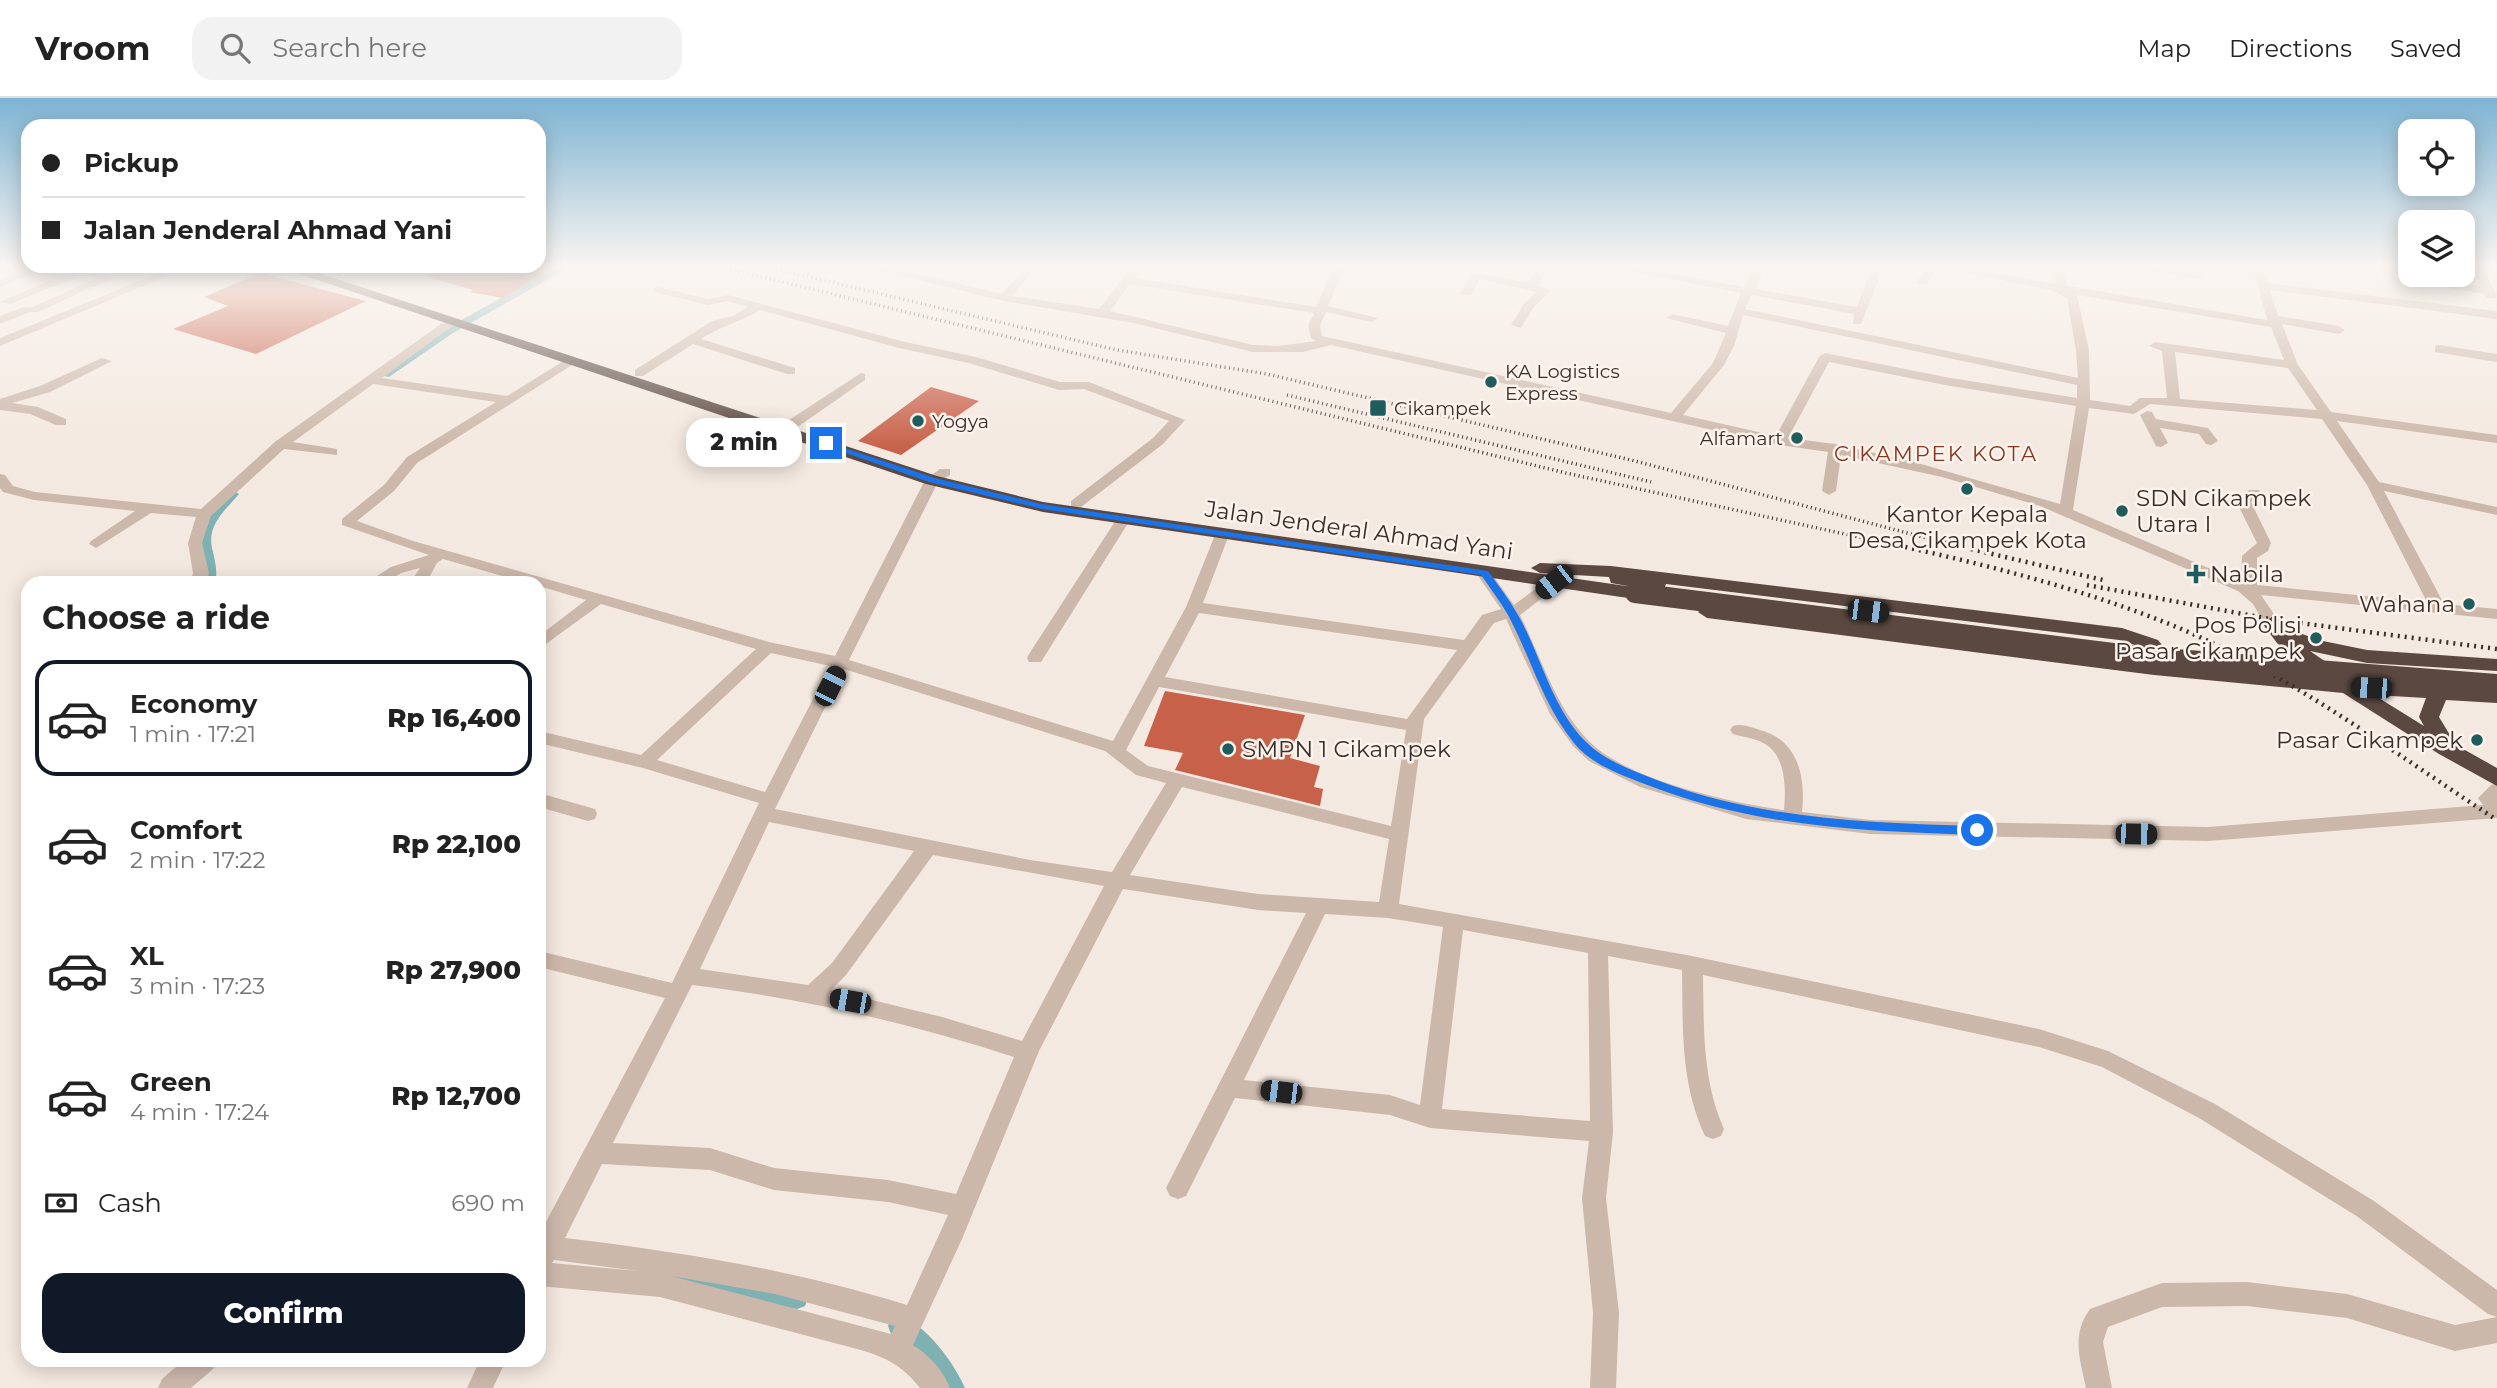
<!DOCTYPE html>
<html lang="en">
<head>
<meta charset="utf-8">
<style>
  body { margin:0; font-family:Montserrat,sans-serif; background:#f2f2f2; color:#222; height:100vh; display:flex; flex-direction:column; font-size:26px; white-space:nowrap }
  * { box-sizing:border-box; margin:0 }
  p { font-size:23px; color:#767676 }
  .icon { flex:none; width:38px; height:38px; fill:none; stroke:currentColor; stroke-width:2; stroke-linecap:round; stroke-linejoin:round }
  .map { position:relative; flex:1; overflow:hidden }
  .drawer { position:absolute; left:21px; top:478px; width:525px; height:791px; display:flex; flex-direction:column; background:#fff; border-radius:21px; box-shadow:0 4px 18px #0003 }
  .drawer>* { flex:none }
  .guide { position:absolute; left:21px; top:21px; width:525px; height:154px; border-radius:21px; box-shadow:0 4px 18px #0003; display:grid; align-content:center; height:154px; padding:0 21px; background:#fff }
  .fabs { position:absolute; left:2398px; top:21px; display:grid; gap:14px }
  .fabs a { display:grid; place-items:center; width:77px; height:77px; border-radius:14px; background:#fff; box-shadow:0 4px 18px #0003; font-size:35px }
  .end { position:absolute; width:32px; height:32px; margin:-16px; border:9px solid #1a73e8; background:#fff; box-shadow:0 0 0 4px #fff }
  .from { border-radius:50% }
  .bubble { position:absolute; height:49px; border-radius:21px; background:#fff; box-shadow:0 4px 18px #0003; font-size:23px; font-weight:800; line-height:49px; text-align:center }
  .car { position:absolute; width:21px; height:42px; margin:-21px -10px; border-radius:9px; box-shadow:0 0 5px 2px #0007; background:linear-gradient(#222 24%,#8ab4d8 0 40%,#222 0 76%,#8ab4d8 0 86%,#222 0) }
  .guide b { display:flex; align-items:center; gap:24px; height:66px; font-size:26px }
  .guide b+b { border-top:2px solid #e0e0e0 }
  .guide i { width:18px; height:18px; background:#222 }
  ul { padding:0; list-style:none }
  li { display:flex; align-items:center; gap:21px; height:116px; margin:0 14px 10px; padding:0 7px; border:4px solid transparent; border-radius:21px }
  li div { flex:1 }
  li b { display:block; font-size:26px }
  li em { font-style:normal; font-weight:800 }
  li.current { border-color:#111827 }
  li>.icon { width:63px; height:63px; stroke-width:1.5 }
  h2 { padding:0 21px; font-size:32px; line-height:84px }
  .pay { display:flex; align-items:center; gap:18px; height:77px; padding:0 21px; font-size:26px }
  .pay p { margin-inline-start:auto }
  .button { display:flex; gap:14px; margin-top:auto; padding:14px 21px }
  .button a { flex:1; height:80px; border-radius:21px; background:#111827; color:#fff; font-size:28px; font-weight:800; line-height:80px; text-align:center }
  header { display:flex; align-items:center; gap:42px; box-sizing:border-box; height:98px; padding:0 35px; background:#fff; border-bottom:2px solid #e0e0e0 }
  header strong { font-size:33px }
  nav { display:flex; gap:38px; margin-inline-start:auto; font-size:24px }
  .search { width:490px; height:63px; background:#f2f2f2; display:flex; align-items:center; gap:18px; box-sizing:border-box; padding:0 24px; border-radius:21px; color:#767676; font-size:26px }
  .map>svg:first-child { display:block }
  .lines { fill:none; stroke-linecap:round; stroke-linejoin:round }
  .canal { fill:#7eb1b1; fill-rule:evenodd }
  .building { fill:#c86149 }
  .minor { fill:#ccb8ab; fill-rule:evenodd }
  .highway { fill:#5b4841; fill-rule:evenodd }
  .rail-far1 { stroke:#3a2e2a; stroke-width:3.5; stroke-dasharray:1 3.5; stroke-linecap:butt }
  .rail { stroke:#3a2e2a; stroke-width:4.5; stroke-dasharray:2 5; stroke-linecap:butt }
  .highway-bridge { stroke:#5b4841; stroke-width:20 }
  .route { fill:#1a73e8 }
  .poi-dot { fill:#1e5c5d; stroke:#fbf3ec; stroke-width:2.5 }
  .labels { text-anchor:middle; stroke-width:5; stroke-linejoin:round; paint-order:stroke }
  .far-poi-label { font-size:19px; fill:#3a2e2a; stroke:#fbf3ec; text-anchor:start }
  .far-quarter-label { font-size:21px; letter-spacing:2px; fill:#8b3521; stroke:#fbf3ec }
  .poi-label { font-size:23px; fill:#3a2e2a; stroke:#fbf3ec; text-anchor:start }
  .street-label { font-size:23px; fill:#3a2e2a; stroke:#fbf3ec }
</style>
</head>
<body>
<header>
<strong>Vroom</strong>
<div class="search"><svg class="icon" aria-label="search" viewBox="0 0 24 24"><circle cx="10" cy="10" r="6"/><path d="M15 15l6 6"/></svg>Search here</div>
<nav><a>Map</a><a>Directions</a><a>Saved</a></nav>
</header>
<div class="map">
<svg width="2497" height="1290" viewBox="0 0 2497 1290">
  <rect width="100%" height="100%" fill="#f4e9e0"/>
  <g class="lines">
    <!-- canal -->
    <path class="canal" d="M555 170H568L453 235 389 279 379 277 445 231Z
      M233 392 239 396C225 413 207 426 212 450 215 463 218 472 215 485H201C209 450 184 441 216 406 221 400 226 395 233 392Z
      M660 1167 797 1189 805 1192 808 1200 805 1208 797 1211 660 1189 652 1186 649 1178 652 1170Z
      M899 1217C927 1228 953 1263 965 1290H939L922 1264 891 1236 888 1228 891 1220Z"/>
  </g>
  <!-- building -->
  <path class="building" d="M439 170H514L542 176 503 200 469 194 473 192 425 178Z
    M260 175 366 203 256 256 173 231 228 208 204 199Z
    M931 289 979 303 901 357 858 343Z
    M1165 593 1305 617 1290 660 1320 668 1314 689 1323 691 1320 708 1175 672 1183 655 1144 648Z"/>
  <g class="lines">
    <!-- minor -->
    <path class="minor" d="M29 170H44L0 189V182Z
      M77 170H89L115 179 38 214H30L0 226V218L24 209H32L98 180 84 176 10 206 0 204Z
      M171 170H186L0 248V240Z
      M871 170H892L1002 196 1025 170H1036L1012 198 1099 211 1131 170H1142L1135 180 1316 209 1333 170H1344L1328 208 1378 220 1372 224 1326 214 1320 228 1322 238 1671 315 1713 265 1726 235 1666 220 1672 216 1728 228 1741 195 1616 170H1641L1744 189 1753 170H1764L1755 191 1857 209 1872 170H1883L1861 226H1853L1854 216 1752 197 1745 211 2078 280 2076 252 2067 200 2051 192 1942 170H1968L2056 186 2051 170H2062L2068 188 2267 222 2253 170H2264L2268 185 2497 213V221L2270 192 2278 218 2339 228 2345 232 2339 236 2282 226 2298 267 2331 314 2497 337V345L2337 323 2379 384 2497 409V417L2384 393 2444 506 2497 511V521L2261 497 2280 525 2272 530 2266 529 2253 506 2238 493 2040 408 1942 379 1841 357 1836 393 1829 397 1822 393 1828 354 1780 347 1331 247 1303 254H1253L1134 225 1004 203ZM1130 186 1314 215 1308 228 1311 240 1316 243 1278 248 1253 247 1110 213ZM2077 197 2271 229 2284 262 2155 244 2149 248 2162 253 2167 300H2140L2130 308 2090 302 2089 252ZM1743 217 2077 287V300L1945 279 1825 255 1819 259 1776 338 1683 317 1724 267 1734 248ZM2175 254 2288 270 2317 312 2180 301ZM1829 264 1945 287 2076 308 2060 406 1914 364 1835 346 1788 340ZM2150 306 2322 321 2367 387 2427 504 2257 487V460L2268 453 2271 445 2251 404 2261 395 2259 392H2249L2236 403 2257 445 2242 458 2241 484 2073 412 2089 310 2134 316Z
      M1538 170H1549L1538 187 1550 193 1533 210 1521 230 1511 227 1524 206 1536 194 1480 181 1470 198 1460 196 1473 175 1528 184Z
      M1927 170H1938L1926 186H1918L1916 184Z
      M2139 170H2169L2204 178 2198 181Z
      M2472 170H2483L2497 198 2495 200H2487L2484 196 2422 185 2417 177H2428L2430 180 2480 188Z
      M658 189 708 201 728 197 905 244 976 259 1060 284H1089L1185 322 1163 346 1081 409H1071V403L1153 340 1169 323 1084 291 1059 292 969 265 899 250 760 212C741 224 720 228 701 241L795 270V276H787L693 246 643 278H635V272L712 223 733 218 748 209 728 203 708 207 654 194V190Z
      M448 221 458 224 382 280 507 298 570 259 580 262 417 365 394 393 357 423 413 443 769 544 835 558 925 382 940 371H950V377L938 384 849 562 1113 643 1186 509 1215 437 1222 433 1229 437 1203 505 1464 542 1482 517 1501 511 1476 475 1479 472H1489L1514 507 1549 481H1559L1562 484 1559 487 1520 517C1540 557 1555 607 1586 640 1622 681 1731 705 1784 712 1786 691 1786 658 1765 646 1755 640 1743 639 1733 636L1730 632 1733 628C1742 625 1751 629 1760 632 1798 642 1806 679 1802 714L1870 722 2208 729 2483 707 2478 700 2491 687 2497 685V720L2208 743 1870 736 1746 721 1640 689 1589 663 1573 648 1550 616 1506 521 1494 525 1424 621 1399 806 1692 858 2039 931 2108 953 2215 1006 2374 1103 2497 1192V1245L2455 1253 2347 1220 2247 1208 2162 1209 2108 1229 2103 1244 2112 1290H2086C2080 1261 2071 1237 2090 1211L2162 1185 2247 1184 2347 1196 2455 1227 2497 1219 2488 1216 2358 1119 2199 1020 2102 969 2039 949 1703 877C1704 930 1702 981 1724 1031L1721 1038 1713 1041 1705 1038C1680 984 1683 930 1682 872L1608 858 1613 1034 1606 1100 1619 1215 1616 1290H1590L1593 1215 1582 1100 1589 1043 1430 1030 1390 1017 1235 1000 1186 1098 1178 1101 1170 1098 1166 1090 1170 1082 1306 815 1258 812 1123 791 1039 953 962 1141 913 1247C929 1257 943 1272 950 1290H920C903 1268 887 1260 861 1252L660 1199 539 1188V1137L665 900 539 869V853L672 885 759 705 643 670 539 645V633L641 657 756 551 601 506 539 551V538L586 502 539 488V485H526L443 461 437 465 426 485H410L420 470 401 475 385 485H366L391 469 429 457 342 427V421L384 387 407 359 496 304 373 286 293 344 337 351V357L284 351 211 418 202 445 209 475 206 485H190L193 475 188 445 196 419 151 415 96 450 89 446 91 443 135 413 34 402 3 394 0 390V376L5 377 13 388 35 394 201 411 276 343ZM1199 515 1457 552 1407 621 1165 579ZM771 555 830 568 765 694 657 662ZM844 571 1105 653 1136 677 1166 685 1112 774 1030 762 775 711ZM1159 589 1406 632 1391 728 1148 668 1126 652ZM1182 689 1389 741 1379 804 1258 796 1130 777ZM769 724 914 753 832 865 808 887 700 871ZM933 757 1104 788 1022 943 942 919 831 892 846 877ZM1325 816 1388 820 1443 829 1420 1007 1390 997 1244 982ZM1463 832 1588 855 1590 1023 1442 1011ZM692 887C802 900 909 925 1014 959L956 1096 888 1082 774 1070 710 1050 613 1045ZM602 1066 710 1072 774 1092 888 1104 948 1117 907 1207C795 1172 681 1154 565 1140ZM554 1162 638 1173 552 1165ZM671 1178 775 1196 895 1228 891 1236Z
      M2439 247 2497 256V264L2435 254V248Z
      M102 260 112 263 50 294 12 305 38 309 66 321V327H56L30 316 0 312V301L40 288Z
      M861 275 865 276V282L799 328H789V322Z
      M2147 313 2152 314 2156 321 2208 330 2218 343 2211 347 2206 346 2199 336 2160 330 2168 345 2161 349 2156 348 2140 317Z
      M1123 418 1130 422 1041 564H1029L1027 560 1029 556 1116 422Z
      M539 695 595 711 597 716 595 721 588 723 539 709Z
      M184 1262H217L213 1271 191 1290H158L162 1281Z
      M480 1262H506L493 1290H467Z"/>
    <!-- highway -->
    <path class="highway" d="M282 170H303L937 378 1043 404 1633 489 1611 485 1609 479 1540 475 1531 470 1540 465 1611 468 2122 530 2158 542 2171 558 2167 566 2322 580 2277 545 2262 525 2272 519 2279 521 2290 535 2296 534 2323 543 2367 552 2497 561V573L2367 565 2310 553 2352 582 2428 587 2426 582 2429 577H2443L2449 588 2497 591V605L2446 602 2439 619 2456 647 2497 670V688L2439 656 2343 595 2154 577 1707 520 1698 514 1707 508 2148 564 2151 559 2144 550 2119 542 1666 486 1664 491 1635 489 1644 495 1635 501 1043 414 926 386ZM2374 597 2426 600 2419 619 2424 628Z"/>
    <!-- rail-far1 -->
    <path class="rail-far1" d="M726 170 1566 375 1886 445
      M772 170 1117 252 1267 276 1635 363 1945 445
      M1287 297 1651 384"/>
    <!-- rail -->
    <path class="rail" d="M1878 443C1980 465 2082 490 2179 530 2293 578 2394 655 2497 722
      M1937 443 2103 482
      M2087 487 2270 521 2497 551"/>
    <!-- highway-bridge -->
    <path class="highway-bridge" d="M1635 495 2137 558 2497 586"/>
  </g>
  <!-- sky -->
  <linearGradient id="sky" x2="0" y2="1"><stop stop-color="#7db3d2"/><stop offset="0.48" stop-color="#faf5f1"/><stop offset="1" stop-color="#faf5f1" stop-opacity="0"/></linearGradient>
  <rect width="2497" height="351" fill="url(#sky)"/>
  <!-- route -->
  <path class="route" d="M823 343 935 380 1042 406 1488 473C1498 487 1509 501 1518 517 1541 557 1551 608 1585 643 1604 662 1629 671 1654 681 1757 721 1867 725 1977 728L1983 732 1977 737C1858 733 1754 729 1642 685 1617 675 1591 666 1574 645 1543 607 1531 560 1508 517 1500 503 1490 490 1481 477L1042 411 929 384 823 347Z"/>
  <!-- markers -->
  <g class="poi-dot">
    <circle cx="1491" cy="284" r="7"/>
    <rect x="1369" y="301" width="18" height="18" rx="3.5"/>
    <circle cx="918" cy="323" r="7"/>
    <circle cx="1797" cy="340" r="7"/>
    <circle cx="1967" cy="391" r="7"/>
    <circle cx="2122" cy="413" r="7"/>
    <path d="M2192.5 465.5h7v7h7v7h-7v7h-7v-7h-7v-7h7z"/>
    <circle cx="2469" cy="506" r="7"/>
    <circle cx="2316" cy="540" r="7"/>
    <circle cx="2477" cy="642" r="7"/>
    <circle cx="1228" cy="651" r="7"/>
  </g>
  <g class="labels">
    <!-- far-poi labels -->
    <g class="far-poi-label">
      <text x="1505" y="280">KA Logistics<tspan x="1505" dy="22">Express</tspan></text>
      <text x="1394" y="317">Cikampek</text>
      <text x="932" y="330">Yogya</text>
      <text x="1783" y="347" text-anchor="end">Alfamart</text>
    </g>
    <!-- far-quarter labels -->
    <g class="far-quarter-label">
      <text x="1936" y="363">CIKAMPEK KOTA</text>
    </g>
    <!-- poi labels -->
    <g class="poi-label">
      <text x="2136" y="408">SDN Cikampek<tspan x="2136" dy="26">Utara I</tspan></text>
      <text x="1967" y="424" text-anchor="middle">Kantor Kepala<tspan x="1967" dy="26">Desa Cikampek Kota</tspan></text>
      <text x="2210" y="484">Nabila</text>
      <text x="2455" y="514" text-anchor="end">Wahana</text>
      <text x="2302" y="535" text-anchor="end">Pos Polisi<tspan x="2302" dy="26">Pasar Cikampek</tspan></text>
      <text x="2463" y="650" text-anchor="end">Pasar Cikampek</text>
      <text x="1242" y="659">SMPN 1 Cikampek</text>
    </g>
    <!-- street labels -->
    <g class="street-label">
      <text transform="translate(1359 432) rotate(8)" y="8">Jalan Jenderal Ahmad Yani</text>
    </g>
  </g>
</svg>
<div class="fabs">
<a><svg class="icon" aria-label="locate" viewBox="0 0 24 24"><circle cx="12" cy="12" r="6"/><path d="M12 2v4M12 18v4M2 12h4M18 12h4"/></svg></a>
<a><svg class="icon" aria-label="layers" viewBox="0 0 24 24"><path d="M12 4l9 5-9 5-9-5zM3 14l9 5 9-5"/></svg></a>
</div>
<i class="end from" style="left:1977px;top:732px"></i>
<i class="end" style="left:826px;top:345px"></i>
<div class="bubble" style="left:686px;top:320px;width:116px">2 min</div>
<i class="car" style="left:1554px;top:484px;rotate:232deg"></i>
<i class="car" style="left:1868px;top:513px;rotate:97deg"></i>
<i class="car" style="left:830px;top:588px;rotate:27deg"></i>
<i class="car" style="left:2371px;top:590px;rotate:273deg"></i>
<i class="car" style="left:2136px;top:736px;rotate:91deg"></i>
<i class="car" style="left:850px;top:903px;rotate:280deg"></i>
<i class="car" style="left:1281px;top:994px;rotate:277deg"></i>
<div class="guide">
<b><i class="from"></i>Pickup</b>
<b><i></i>Jalan Jenderal Ahmad Yani</b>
</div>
<section class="drawer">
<h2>Choose a ride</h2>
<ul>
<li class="current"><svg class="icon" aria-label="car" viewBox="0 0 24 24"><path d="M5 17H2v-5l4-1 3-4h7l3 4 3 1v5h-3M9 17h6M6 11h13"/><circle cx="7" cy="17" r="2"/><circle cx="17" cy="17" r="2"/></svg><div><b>Economy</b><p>1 min · 17:21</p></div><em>Rp 16,400</em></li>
<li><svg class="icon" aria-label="car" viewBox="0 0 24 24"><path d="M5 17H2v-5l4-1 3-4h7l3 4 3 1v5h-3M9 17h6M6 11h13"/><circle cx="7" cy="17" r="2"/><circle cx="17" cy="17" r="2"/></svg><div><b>Comfort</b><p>2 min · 17:22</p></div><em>Rp 22,100</em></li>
<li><svg class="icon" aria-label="car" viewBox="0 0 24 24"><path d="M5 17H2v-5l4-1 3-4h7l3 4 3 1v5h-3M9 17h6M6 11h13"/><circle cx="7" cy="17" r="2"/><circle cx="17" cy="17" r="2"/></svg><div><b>XL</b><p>3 min · 17:23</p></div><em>Rp 27,900</em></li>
<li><svg class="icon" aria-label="car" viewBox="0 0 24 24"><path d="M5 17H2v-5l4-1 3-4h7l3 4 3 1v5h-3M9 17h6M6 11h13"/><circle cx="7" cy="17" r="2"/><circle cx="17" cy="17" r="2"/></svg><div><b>Green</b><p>4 min · 17:24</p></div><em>Rp 12,700</em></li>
</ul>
<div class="pay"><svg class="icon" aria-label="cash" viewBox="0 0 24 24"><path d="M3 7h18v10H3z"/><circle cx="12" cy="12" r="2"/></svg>Cash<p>690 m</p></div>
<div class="button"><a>Confirm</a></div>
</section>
</div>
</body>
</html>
